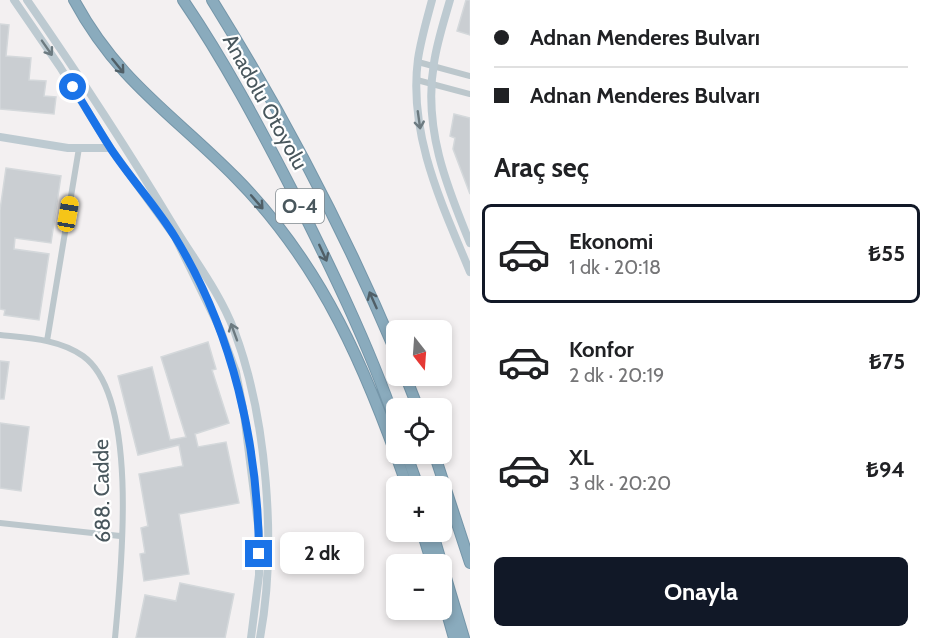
<!DOCTYPE html>
<html lang="tr">
<head>
<meta charset="utf-8">
<style>
  body { margin:0; font-family:Cabin,sans-serif; background:#f2f2f2; color:#202124; height:100vh; display:flex; flex-direction:column; font-size:22px; white-space:nowrap }
  * { box-sizing:border-box; margin:0 }
  p { font-size:20px; color:#757577 }
  .icon { flex:none; width:33px; height:33px; fill:none; stroke:currentColor; stroke-width:2; stroke-linecap:round; stroke-linejoin:round }
  .map { position:relative; flex:1; overflow:hidden }
  .side { display:flex; flex-direction:column; background:#fff; width:462px }
  .side>* { flex:none }
  .guide { display:grid; align-content:center; height:132px; padding:0 24px; background:#fff }
  .needle { width:39px; rotate:163deg }
  .fabs { position:absolute; left:386px; top:320px; display:grid; gap:12px }
  .fabs a { display:grid; place-items:center; width:66px; height:66px; border-radius:9px; background:#fff; box-shadow:0 3px 9px #0003; font-size:30px }
  .end { position:absolute; width:27px; height:27px; margin:-14px; border:8px solid #1a73e8; background:#fff; box-shadow:0 0 0 3px #fff }
  .from { border-radius:50% }
  .bubble { position:absolute; height:42px; border-radius:9px; background:#fff; box-shadow:0 3px 9px #0003; font-size:20px; font-weight:800; line-height:42px; text-align:center }
  .car { position:absolute; width:18px; height:36px; margin:-18px -9px; border-radius:8px; box-shadow:0 0 4px 2px #0007; background:linear-gradient(#f5c518 24%,#345 0 40%,#f5c518 0 76%,#345 0 86%,#f5c518 0) }
  .guide b { display:flex; align-items:center; gap:21px; height:57px; font-size:22px }
  .guide b+b { border-top:2px solid #e0e0e0 }
  .guide i { width:15px; height:15px; background:#202124 }
  ul { padding:0; list-style:none }
  li { display:flex; align-items:center; gap:18px; height:99px; margin:0 12px 9px; padding:0 12px; border:3px solid transparent; border-radius:9px }
  li div { flex:1 }
  li b { display:block; font-size:22px }
  li em { font-style:normal; font-weight:800 }
  li.on { border-color:#111827 }
  li>.icon { width:54px; height:54px; stroke-width:1.5 }
  h2 { padding:0 24px; font-size:27px; line-height:72px }
  .action { display:flex; gap:12px; margin-top:auto; padding:12px 24px }
  .action a { flex:1; height:69px; border-radius:9px; background:#111827; color:#fff; font-size:24px; font-weight:800; line-height:69px; text-align:center }
  main { display:flex; flex:1; min-height:0 }
  .map>svg:first-child { display:block }
  .building { fill:#caced2; stroke:#d4d8db; stroke-width:1.5 }
  .lines { fill:none; stroke-linecap:round; stroke-linejoin:round }
  .highway-casing { stroke:#7596a9; stroke-width:12 }
  .street { stroke:#bcc7cc; stroke-width:6 }
  .secondary { stroke:#bdcad1; stroke-width:8 }
  .highway { stroke:#8aabbd; stroke-width:10 }
  .oneway { stroke:#6c7a80 }
  .oneway2 { stroke:#505f67 }
  .route { stroke:#1a73e8; stroke-width:8 }
  .labels { text-anchor:middle; stroke-width:4.5; stroke-linejoin:round; paint-order:stroke }
  .shield { fill:#fff; stroke:#80898e; stroke-width:1.5 }
  .shield-label { font-size:20px; font-weight:bold; fill:#49575d }
  .street-label { font-size:21px; fill:#49575d; stroke:#fff }
</style>
</head>
<body>
<main>
<div class="map">
<svg width="470" height="638" viewBox="0 0 470 638">
  <rect width="100%" height="100%" fill="#f3f0f1"/>
  <!-- building -->
  <path class="building" d="M466 0H470V35L457 31Z
    M0 24 9 25 6 56 31 58 29 80 46 81 44 96 56 97 54 114 0 109Z
    M454 114 470 118V194L453 149 455 138 450 136Z
    M6 168 61 176 51 243 15 238 14 249 49 254 39 320 4 315 5 310 0 309V210Z
    M208 342 216 369 212 370 229 423 195 434 198 447 226 442 239 503 179 514 189 574 144 581 140 554 145 553 141 528 148 526 139 474 183 466 179 445 138 455 118 376 152 367 170 440 186 437 161 357Z
    M0 361 9 362 4 399H0Z
    M0 423 29 427 21 491 0 488Z
    M180 583 234 594 225 638H136L145 595 176 601Z"/>
  <g class="lines">
    <!-- highway casing -->
    <g class="highway-casing">
      <path id="highway" d="M74 0C118 82 174 115 236 178 323 266 367 371 407 486
        M183 0C224 60 259 126 292 190 330 266 368 343 396 424
        M212 0C283 114 344 230 396 353
        M405 375 418 408
        M406 453 418 486
        M434 453 470 563
        M422 531 432 564
        M432 531 464 638
        M441 592 454 638"/>
    </g>
    <!-- street -->
    <path class="street" d="M418 62 470 76
      M417 80 470 94
      M0 335C28 338 59 339 83 356 140 397 121 573 115 638
      M47 341 79 148
      M0 523 120 536"/>
    <!-- secondary -->
    <path class="secondary" d="M14 0 60 67 111 149 175 237 220 329 236 372 244 414 259 533V575L251 638
      M27 0C79 75 128 150 175 228 195 261 220 293 234 330 267 417 277 546 260 638
      M432 0C427 19 421 39 418 59 408 135 442 204 470 272
      M450 0C444 21 437 42 434 63 423 127 446 185 470 243
      M0 137 68 148H110"/>
    <!-- highway -->
    <use href="#highway" class="highway"/>
  </g>
  <!-- one-way arrows -->
  <defs><path id="oneway-shaft" d="M-6 0H5M1.5-3L5.5 0L1.5 3" fill="none" stroke-width="1.6" stroke-linecap="round" stroke-linejoin="round" transform="scale(1.5)"/></defs>
  <g class="oneway">
    <use href="#oneway-shaft" transform="translate(47 48) rotate(55)"/>
    <use href="#oneway-shaft" transform="translate(419 120) rotate(82)"/>
    <use href="#oneway-shaft" transform="translate(234 332) rotate(-110)"/>
  </g>
  <g class="oneway2">
    <use href="#oneway-shaft" transform="translate(118 66) rotate(51)"/>
    <use href="#oneway-shaft" transform="translate(257 202) rotate(49)"/>
    <use href="#oneway-shaft" transform="translate(323 253) rotate(65)"/>
    <use href="#oneway-shaft" transform="translate(373 300) rotate(-114)"/>
  </g>
  <g class="lines">
    <!-- route -->
    <path class="route" d="M73 87C86 108 98 129 111 149 131 179 156 206 175 237 233 332 258 443 259 554"/>
  </g>
  <g class="labels">
    <!-- shield labels -->
    <rect class="shield" x="276" y="189" width="48" height="34" rx="4.5"/>
    <g class="shield-label">
      <text x="300" y="213">O-4</text>
    </g>
    <!-- street labels -->
    <g class="street-label">
      <text transform="translate(265 102) rotate(61)" y="7">Anadolu Otoyolu</text>
      <text transform="translate(102 491) rotate(-91)" y="7">688. Cadde</text>
    </g>
  </g>
</svg>
<div class="fabs">
<a><svg class="needle" viewBox="-14 -14 28 28"><path d="M0-13l5 13h-10z" fill="#e53935"/><path d="M0 13l5-13h-10z" fill="#757577"/></svg></a>
<a><svg class="icon" aria-label="locate" viewBox="0 0 24 24"><circle cx="12" cy="12" r="6"/><path d="M12 2v4M12 18v4M2 12h4M18 12h4"/></svg></a>
<a>+</a>
<a>−</a>
</div>
<i class="end from" style="left:73px;top:87px"></i>
<i class="end" style="left:259px;top:554px"></i>
<div class="bubble" style="left:280px;top:532px;width:84px">2 dk</div>
<i class="car" style="left:68px;top:214px;rotate:10deg"></i>
</div>
<section class="side">
<div class="guide">
<b><i class="from"></i>Adnan Menderes Bulvarı</b>
<b><i></i>Adnan Menderes Bulvarı</b>
</div>
<h2>Araç seç</h2>
<ul>
<li class="on"><svg class="icon" aria-label="car" viewBox="0 0 24 24"><path d="M5 17H2v-5l4-1 3-4h7l3 4 3 1v5h-3M9 17h6M6 11h13"/><circle cx="7" cy="17" r="2"/><circle cx="17" cy="17" r="2"/></svg><div><b>Ekonomi</b><p>1 dk · 20:18</p></div><em>₺55</em></li>
<li><svg class="icon" aria-label="car" viewBox="0 0 24 24"><path d="M5 17H2v-5l4-1 3-4h7l3 4 3 1v5h-3M9 17h6M6 11h13"/><circle cx="7" cy="17" r="2"/><circle cx="17" cy="17" r="2"/></svg><div><b>Konfor</b><p>2 dk · 20:19</p></div><em>₺75</em></li>
<li><svg class="icon" aria-label="car" viewBox="0 0 24 24"><path d="M5 17H2v-5l4-1 3-4h7l3 4 3 1v5h-3M9 17h6M6 11h13"/><circle cx="7" cy="17" r="2"/><circle cx="17" cy="17" r="2"/></svg><div><b>XL</b><p>3 dk · 20:20</p></div><em>₺94</em></li>
</ul>
<div class="action"><a>Onayla</a></div>
</section>
</main>
</body>
</html>
